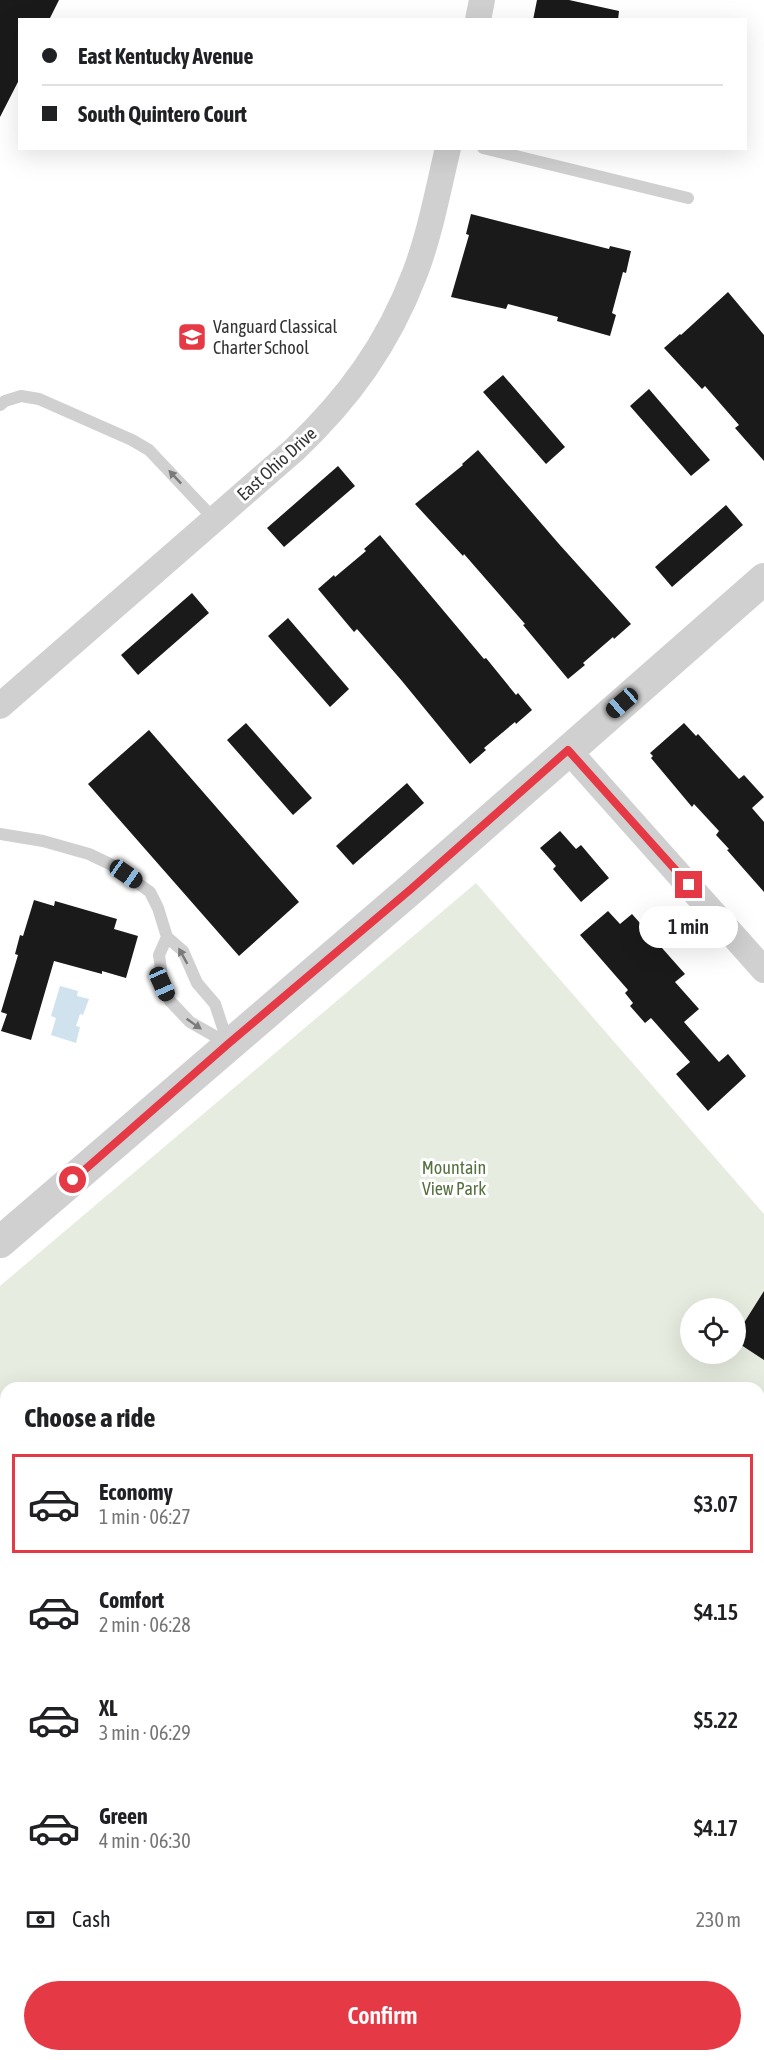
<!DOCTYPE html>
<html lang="en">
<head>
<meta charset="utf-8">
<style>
  body { margin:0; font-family:"Asap Condensed",sans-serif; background:#f2f2f2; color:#202124; height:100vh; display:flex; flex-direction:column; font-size:22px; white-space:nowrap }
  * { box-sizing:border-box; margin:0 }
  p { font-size:20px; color:#757577 }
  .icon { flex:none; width:33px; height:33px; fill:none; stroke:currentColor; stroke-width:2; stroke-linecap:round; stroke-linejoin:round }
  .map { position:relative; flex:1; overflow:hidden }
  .panel { position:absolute; left:0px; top:1382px; width:765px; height:680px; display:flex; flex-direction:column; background:#fff; border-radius:18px 18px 0 0; box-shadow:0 6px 24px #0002 }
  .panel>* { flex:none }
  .banner { position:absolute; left:18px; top:18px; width:729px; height:132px; border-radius:0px; box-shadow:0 6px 24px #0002; display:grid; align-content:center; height:132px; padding:0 24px; background:#fff }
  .buttons { position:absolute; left:680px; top:1298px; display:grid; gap:12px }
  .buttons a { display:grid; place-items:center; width:66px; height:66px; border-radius:50%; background:#fff; box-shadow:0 6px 24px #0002; font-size:30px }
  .end { position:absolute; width:27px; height:27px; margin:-14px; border:8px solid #e63946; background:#fff; box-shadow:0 0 0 3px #fff }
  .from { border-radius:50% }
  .bubble { position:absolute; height:42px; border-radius:21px; background:#fff; box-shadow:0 6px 24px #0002; font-size:20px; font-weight:600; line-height:42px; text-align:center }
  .car { position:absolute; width:18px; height:36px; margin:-18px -9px; border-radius:8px; box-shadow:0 0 4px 2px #0007; background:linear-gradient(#222 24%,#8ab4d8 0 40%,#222 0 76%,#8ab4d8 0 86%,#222 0) }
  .banner b { display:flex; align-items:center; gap:21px; height:57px; font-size:22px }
  .banner b+b { border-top:2px solid #e0e0e0 }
  .banner i { width:15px; height:15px; background:#202124 }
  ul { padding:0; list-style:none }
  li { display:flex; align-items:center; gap:18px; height:99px; margin:0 12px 9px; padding:0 12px; border:3px solid transparent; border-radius:0px }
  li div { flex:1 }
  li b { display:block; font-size:22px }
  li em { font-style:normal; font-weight:600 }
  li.selected { border-color:#e63946 }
  li>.icon { width:54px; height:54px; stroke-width:1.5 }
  h2 { padding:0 24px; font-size:27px; line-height:72px }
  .pay { display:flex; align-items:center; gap:15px; height:66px; padding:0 24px; font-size:22px }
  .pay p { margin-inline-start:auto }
  .button { display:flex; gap:12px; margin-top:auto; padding:12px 24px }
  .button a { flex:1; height:69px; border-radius:36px; background:#e63946; color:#fff; font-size:24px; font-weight:600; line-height:69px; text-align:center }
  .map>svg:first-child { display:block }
  .green { fill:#e6ecdf; fill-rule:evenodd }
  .water { fill:#cfe2ee }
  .building { fill:#1a1a1a }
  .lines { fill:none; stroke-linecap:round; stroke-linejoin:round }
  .service { stroke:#d0d0d0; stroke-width:12 }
  .minor { stroke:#d0d0d0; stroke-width:26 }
  .tertiary { stroke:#d0d0d0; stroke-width:32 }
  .oneway { fill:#7a7a7a }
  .route { stroke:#e63946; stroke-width:8 }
  .labels { text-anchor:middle; stroke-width:6; stroke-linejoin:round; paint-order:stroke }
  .poi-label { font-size:18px; fill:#333; stroke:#fff; text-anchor:start }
  .street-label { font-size:18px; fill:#333; stroke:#fff }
  .park-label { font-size:18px; fill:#56703f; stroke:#fff }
</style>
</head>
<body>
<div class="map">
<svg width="764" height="2060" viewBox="0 0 764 2060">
  <rect width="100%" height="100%" fill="#fff"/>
  <!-- green -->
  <path class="green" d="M476 883 764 1214V1735L759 1740V1388H6V2055H399L394 2060H0V1286ZM690 1308H735V1353H690Z"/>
  <!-- water -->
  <path class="water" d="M60 986 78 991 77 996 89 999 83 1015 80 1014 76 1026 80 1027 76 1043 51 1035 56 1018 51 1016Z"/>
  <!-- building -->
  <path class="building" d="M0 0H59L49 20H20V78L0 117Z
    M537 0H569L619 11 618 20H533Z
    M471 214 609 249 610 246 631 251 626 273 623 272 612 313 616 315 610 336 557 321 558 317 508 304 506 309 451 297 469 235 466 234Z
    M728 292 764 335V461L735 428 739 425 705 386 702 389 664 348 680 334 681 335Z
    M503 375 565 447 546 464 483 392Z
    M649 389 710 460 691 476 630 406Z
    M478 450 559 544 631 624 614 639 613 637 583 663 585 665 568 679 523 625 525 624 464 554 463 556 415 504 463 465 462 464Z
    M338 466 355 486 284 547 267 528Z
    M726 505 743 525 672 587 655 567Z
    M380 535 484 659 486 658 516 695 518 693 532 710 516 724 515 722 484 748 486 750 470 764 402 681 357 629 354 632 318 589 334 575 335 577 366 551 364 549Z
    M192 593 209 613 138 675 121 655Z
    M288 618 349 689 330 707 268 636Z
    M246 723 312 798 293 815 227 740Z
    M684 723 696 736 698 734 739 779 744 775 764 797 752 808 764 822V892L727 850 729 849 716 835 719 831 694 804 692 807 651 758 653 756 650 753Z
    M149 730 299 902 239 956 88 784Z
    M407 783 424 803 353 865 336 846Z
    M560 831 576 849 581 845 609 878 581 902 553 869 556 866 540 848Z
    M34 900 54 906 55 901 117 919 114 929 138 936 126 978 102 971V974L54 961 31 1040 1 1031 7 1014 1 1012 18 955 15 954 20 935 23 936Z
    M608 911 620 924 632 914 685 974 675 982 699 1009 684 1022 719 1062 728 1054 746 1076 708 1111 676 1074 690 1062 651 1018 645 1023 630 1006 633 1003 625 993 628 990 580 935Z
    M764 1291V1360L735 1341V1337Z"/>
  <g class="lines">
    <!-- service -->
    <path class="service" d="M483 148 688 198
      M0 405 5 401 21 396 39 399 132 440 149 450 215 520
      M0 834 43 841 89 854 114 866 150 892 158 908 167 937 183 951 197 983 215 1004 228 1043
      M167 937 159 955 163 984 170 1001 190 1022 227 1043
      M759 1894 764 1890
      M759 1903 764 1909
      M485 2060 491 2055"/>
    <!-- minor -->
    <path class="minor" d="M478 20 482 0
      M0 706 294 450C349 398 388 344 415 273 430 234 438 190 448 148
      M568 750 764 970"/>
    <!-- tertiary -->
    <path class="tertiary" d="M0 1242 411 889 764 579"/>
  </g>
  <!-- one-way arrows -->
  <defs><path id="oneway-solid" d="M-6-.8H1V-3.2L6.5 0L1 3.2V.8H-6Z" transform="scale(1.5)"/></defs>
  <g class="oneway">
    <use href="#oneway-solid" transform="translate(175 477) rotate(-133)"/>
    <use href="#oneway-solid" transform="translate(183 956) rotate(-119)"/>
    <use href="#oneway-solid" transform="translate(194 1024) rotate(35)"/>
  </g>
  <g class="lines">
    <!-- route -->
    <path class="route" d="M73 1180 228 1044 411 889 568 750 689 885"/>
  </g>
  <!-- icons -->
  <defs>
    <g id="school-square" transform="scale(1.5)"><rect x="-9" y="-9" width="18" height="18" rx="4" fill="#e63946" stroke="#fff"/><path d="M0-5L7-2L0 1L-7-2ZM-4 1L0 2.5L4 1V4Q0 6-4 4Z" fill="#fff"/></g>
  </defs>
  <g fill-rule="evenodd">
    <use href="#school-square" x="192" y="337"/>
  </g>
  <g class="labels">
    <!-- poi labels -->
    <g class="poi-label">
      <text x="213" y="333">Vanguard Classical<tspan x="213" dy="21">Charter School</tspan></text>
    </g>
    <!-- street labels -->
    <g class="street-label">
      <text transform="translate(277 464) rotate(-42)" y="6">East Ohio Drive</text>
    </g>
    <!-- park labels -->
    <g class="park-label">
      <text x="454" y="1174">Mountain<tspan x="454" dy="21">View Park</tspan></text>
    </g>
  </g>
</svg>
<div class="buttons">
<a><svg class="icon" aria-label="locate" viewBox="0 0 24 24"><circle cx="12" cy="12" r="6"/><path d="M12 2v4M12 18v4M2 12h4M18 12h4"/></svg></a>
</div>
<i class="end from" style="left:73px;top:1180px"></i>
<i class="end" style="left:689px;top:885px"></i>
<div class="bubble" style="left:639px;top:906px;width:99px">1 min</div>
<i class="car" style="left:622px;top:703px;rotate:229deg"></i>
<i class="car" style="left:126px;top:874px;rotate:125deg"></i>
<i class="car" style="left:162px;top:984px;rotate:156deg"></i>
<div class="banner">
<b><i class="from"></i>East Kentucky Avenue</b>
<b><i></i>South Quintero Court</b>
</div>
<section class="panel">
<h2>Choose a ride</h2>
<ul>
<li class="selected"><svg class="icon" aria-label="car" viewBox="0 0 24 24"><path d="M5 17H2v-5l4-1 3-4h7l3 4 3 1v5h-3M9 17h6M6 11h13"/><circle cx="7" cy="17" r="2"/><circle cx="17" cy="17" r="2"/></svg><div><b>Economy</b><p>1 min · 06:27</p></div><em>$3.07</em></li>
<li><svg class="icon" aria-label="car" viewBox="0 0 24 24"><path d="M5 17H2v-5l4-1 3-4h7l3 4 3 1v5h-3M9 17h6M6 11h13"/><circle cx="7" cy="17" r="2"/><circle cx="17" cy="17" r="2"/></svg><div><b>Comfort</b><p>2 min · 06:28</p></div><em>$4.15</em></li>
<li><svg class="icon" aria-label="car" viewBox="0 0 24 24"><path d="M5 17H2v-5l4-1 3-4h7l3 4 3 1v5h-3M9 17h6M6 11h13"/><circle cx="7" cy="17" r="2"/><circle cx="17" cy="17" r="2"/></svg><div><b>XL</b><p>3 min · 06:29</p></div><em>$5.22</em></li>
<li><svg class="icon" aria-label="car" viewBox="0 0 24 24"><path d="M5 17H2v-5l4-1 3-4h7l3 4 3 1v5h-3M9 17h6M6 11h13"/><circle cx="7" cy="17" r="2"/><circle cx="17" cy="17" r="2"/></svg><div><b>Green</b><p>4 min · 06:30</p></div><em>$4.17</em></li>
</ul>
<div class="pay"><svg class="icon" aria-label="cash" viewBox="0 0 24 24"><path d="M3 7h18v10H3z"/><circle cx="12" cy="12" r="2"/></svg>Cash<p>230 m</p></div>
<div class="button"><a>Confirm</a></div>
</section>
</div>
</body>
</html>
